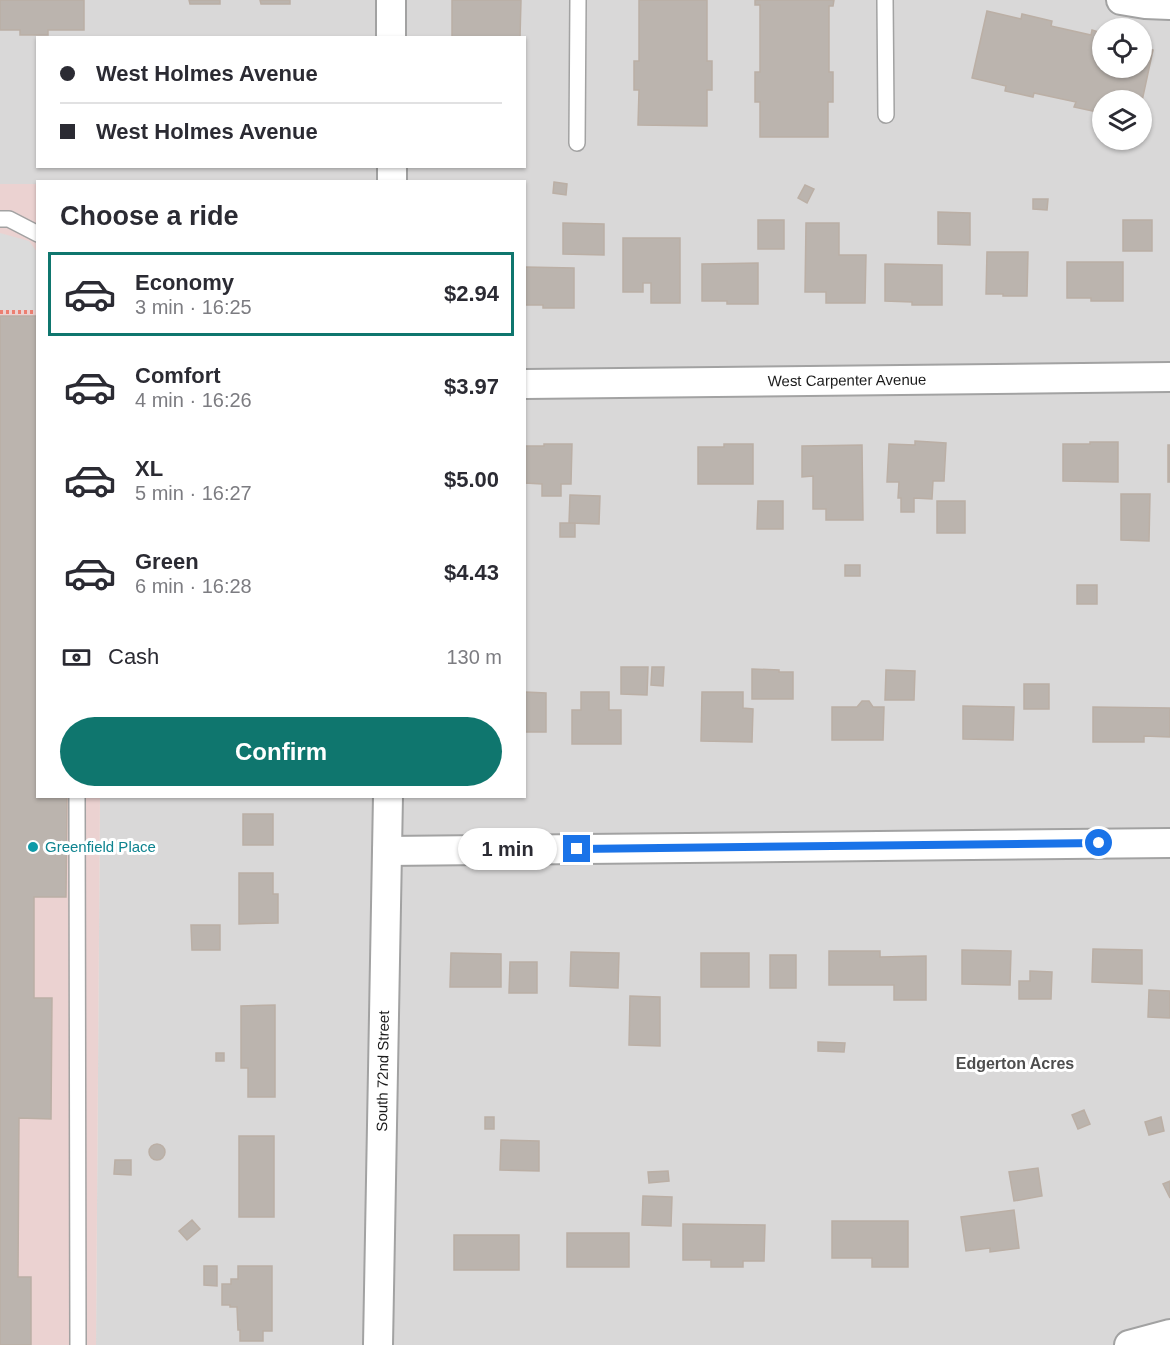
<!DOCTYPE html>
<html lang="en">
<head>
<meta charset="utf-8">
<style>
  body { margin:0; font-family:Helvetica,sans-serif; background:#f7f7f7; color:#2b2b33; height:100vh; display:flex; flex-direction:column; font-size:22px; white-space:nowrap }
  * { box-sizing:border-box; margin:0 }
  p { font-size:20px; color:#7c7c81 }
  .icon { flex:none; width:33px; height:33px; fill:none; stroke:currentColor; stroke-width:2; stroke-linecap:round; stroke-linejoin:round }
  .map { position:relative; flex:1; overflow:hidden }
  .sheet { position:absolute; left:36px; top:180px; width:490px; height:618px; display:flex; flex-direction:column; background:#fff; border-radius:0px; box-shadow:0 2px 4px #0004 }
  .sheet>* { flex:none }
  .hud { position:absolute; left:36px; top:36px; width:490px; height:132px; border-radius:0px; box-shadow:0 2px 4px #0004; display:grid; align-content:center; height:132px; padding:0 24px; background:#fff }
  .buttons { position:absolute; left:1092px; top:18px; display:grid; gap:12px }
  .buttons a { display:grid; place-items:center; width:60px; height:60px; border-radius:50%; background:#fff; box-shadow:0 2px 4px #0004; font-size:30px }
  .end { position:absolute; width:27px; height:27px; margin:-14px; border:8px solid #1a73e8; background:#fff; box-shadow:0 0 0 3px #fff }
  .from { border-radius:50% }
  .bubble { position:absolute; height:42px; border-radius:21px; background:#fff; box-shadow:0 2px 4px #0004; font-size:20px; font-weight:700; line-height:42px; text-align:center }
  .hud b { display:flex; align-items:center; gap:21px; height:57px; font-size:22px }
  .hud b+b { border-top:2px solid #e1e1e2 }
  .hud i { width:15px; height:15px; background:#2b2b33 }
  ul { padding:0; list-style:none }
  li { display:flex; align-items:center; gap:18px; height:84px; margin:0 12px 9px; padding:0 12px; border:3px solid transparent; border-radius:0px }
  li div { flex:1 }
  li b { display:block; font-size:22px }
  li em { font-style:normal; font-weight:700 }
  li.on { border-color:#0f766e }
  li>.icon { width:54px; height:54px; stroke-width:1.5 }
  h2 { padding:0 24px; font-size:27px; line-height:72px }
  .pay { display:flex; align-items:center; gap:15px; height:66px; padding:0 24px; font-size:22px }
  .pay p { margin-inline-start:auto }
  .primary-button { display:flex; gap:12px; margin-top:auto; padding:12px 24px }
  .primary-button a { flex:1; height:69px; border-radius:36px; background:#0f766e; color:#fff; font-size:24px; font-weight:700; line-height:69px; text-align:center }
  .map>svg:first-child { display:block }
  .residential { fill:#d9d8d8; fill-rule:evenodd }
  .commercial { fill:#ebd2d1 }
  .parking { fill:#dbdbdb }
  .building { fill:#bbb4ae; stroke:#bbafa5; stroke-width:1.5 }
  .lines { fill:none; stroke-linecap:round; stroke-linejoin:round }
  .lane-casing { stroke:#a2a2a2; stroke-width:18 }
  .street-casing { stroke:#a2a2a2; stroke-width:32 }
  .path { stroke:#ec7f71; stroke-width:4; stroke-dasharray:3 3; stroke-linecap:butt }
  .lane { stroke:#fff; stroke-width:15 }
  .street { stroke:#fff; stroke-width:28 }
  .route { stroke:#1a73e8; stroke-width:8 }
  .culture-dot { fill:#0f9aa8; stroke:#fff; stroke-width:2 }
  .labels { text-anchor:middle; stroke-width:6; stroke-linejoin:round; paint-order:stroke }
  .street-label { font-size:15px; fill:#1b1b1b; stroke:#fff }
  .culture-label { font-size:15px; fill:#0d838f; stroke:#fff; text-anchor:start }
  .neighbourhood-label { font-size:16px; font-weight:bold; fill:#4e4e4e; stroke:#fff }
</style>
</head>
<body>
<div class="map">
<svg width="1170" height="1345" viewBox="0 0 1170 1345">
  <rect width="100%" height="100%" fill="#ebe8e1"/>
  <!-- residential -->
  <path class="residential" d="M0 0H1170V1345H96L100 797 525 796V182H38L37 184H0ZM1102 28H1142V68H1102ZM38 38H525V166H38ZM1102 100H1142V140H1102Z"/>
  <!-- commercial -->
  <path class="commercial" d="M0 184H37L38 796 100 797 96 1345H0Z"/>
  <!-- parking -->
  <path class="parking" d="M0 233 29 241 37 252V310H0Z"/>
  <!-- building -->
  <path class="building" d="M0 0H84V30H48V35H20V30H0Z
    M189 0H220V4H190Z
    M260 0H290V4H261Z
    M452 0H521L520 38H452Z
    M639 0H707V61H712V90H707V126L638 125 639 90H634V61H639Z
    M755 0H834L833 6H829V72H833V102H828V137H760V102H755V72H760V5H755Z
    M987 11 1021 19 1022 14 1052 21 1051 26 1091 35 1092 30 1102 33V68H1142V47L1153 50 1142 101 1102 100V113L1074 107 1076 102 1034 93 1033 97 1005 91 1006 86 972 78Z
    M554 182 567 184 566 195 553 193Z
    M805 185 814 189 807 203 798 198Z
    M1033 199H1048L1047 210 1033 209Z
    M938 212 970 213V245L938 244Z
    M758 220H784V249H758Z
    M1123 220H1152V251H1123Z
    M563 223 604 224V255L563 254Z
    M806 223H839V255H866L865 303H826V292H805Z
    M623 238H680V303H651V283H643V292H623Z
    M987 252H1028L1027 296H1003V294H986Z
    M1067 262H1123V301H1091V298H1067Z
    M758 263V304H727V301H702V264Z
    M885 264 942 265V305H912V302L885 301Z
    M525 267 574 268V308H543V305H525Z
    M0 316H38V796H67L66 897H34V998H52L51 1119 19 1118 18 1277H31V1345H0Z
    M915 441 946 443 944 481H933L932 499 914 498V512H901V498H898L899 482H887L889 444 915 445Z
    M1090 442H1118V482L1063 481V444H1090Z
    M544 444H572L571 484H561V496H542V484L525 483V446H544Z
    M724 444H753V484H698V447H724Z
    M862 445 863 520H826V509H813V476L802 477V446Z
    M1168 445H1170V482H1168Z
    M1121 494H1150L1149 541 1121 540Z
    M570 495 600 496 599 524 569 523Z
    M758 501H783V529H757Z
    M937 501H965V533H937Z
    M560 523H575V537H560Z
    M845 565H860V576H845Z
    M1077 585H1097V604H1077Z
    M621 667H648L647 695 621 694Z
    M652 667H664L663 686 651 685Z
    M752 669 779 670V672H793V699H752Z
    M886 670 915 671 914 700H885Z
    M1024 684H1049V709H1024Z
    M525 692 546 693V732H525Z
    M581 692H609V710H621V744H572V710H581Z
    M702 692H743V708L753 709 752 742 701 741Z
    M862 701H869L873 707H884L883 740H832V707H857Z
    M963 706 1014 707 1013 740 963 739Z
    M1093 707 1170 708V737L1144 736V742H1093Z
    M243 814H273V845H243Z
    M239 873H273V894H278V923L239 924Z
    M191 925H220V950H192Z
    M1093 949 1142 950V984L1092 982Z
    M962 950 1011 951 1010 985 962 984Z
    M829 951H880V957L926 956V1000H894V985H829Z
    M571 952 619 953 618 988 570 986Z
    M451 953 501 954V987H450Z
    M701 953H749V987H701Z
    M770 955H796V988H770Z
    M510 962H537V993H509Z
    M1030 971 1052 972 1051 999H1019V981H1030Z
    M1149 990 1170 991V1018L1148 1017Z
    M630 996 660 997V1046L629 1045Z
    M275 1005V1097H248V1068H241V1006Z
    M818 1042 845 1043 844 1052 818 1051Z
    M216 1053H224V1061H216Z
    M1084 1110 1090 1124 1078 1129 1072 1115Z
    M485 1117H494V1129H485Z
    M1161 1117 1164 1131 1149 1135 1145 1122Z
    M239 1136H274V1217H239Z
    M501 1140 539 1141V1171L500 1170Z
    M149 1152a8 8 0 1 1 16 0a8 8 0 1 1-16 0Z
    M115 1160H131V1175L114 1174Z
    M1038 1168 1042 1196 1014 1201 1009 1172Z
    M668 1171 669 1181 649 1183 648 1172Z
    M1170 1181V1198L1163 1184Z
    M643 1196 672 1197 671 1226 642 1225Z
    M1014 1210 1019 1248 990 1252V1248L966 1251 961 1217Z
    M192 1220 200 1229 187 1240 179 1231Z
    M832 1221H908V1267H872V1258H832Z
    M683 1224 765 1225 764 1261H743V1267H711V1260H683Z
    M567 1233H629V1267H567Z
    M454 1235H519V1270H454Z
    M204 1266H217V1286L204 1285Z
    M238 1266H272V1331H263V1341H240V1330H238L237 1307H230V1305H222V1284H231V1279H238Z"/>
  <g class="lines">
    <!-- lane casing -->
    <g class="lane-casing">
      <path id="lane" d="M885 0 886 115
        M577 143 578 0
        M0 219H9L38 234
        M77 796 78 1345"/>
    </g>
    <!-- street casing -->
    <g class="street-casing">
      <g id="street">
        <path d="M391 0V38"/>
        <path d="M1121 0 1145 4 1170 5"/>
        <path d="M392 166V182"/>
        <path id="s1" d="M525 384 1170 377"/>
        <path d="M387 851 1170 843"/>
        <path id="s2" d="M378 1345 388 796"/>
        <path d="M1129 1345 1170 1334"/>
      </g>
    </g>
    <!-- path -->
    <path class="path" d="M0 312H38"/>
    <!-- lane -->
    <use href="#lane" class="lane"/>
    <!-- street -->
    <use href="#street" class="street"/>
  </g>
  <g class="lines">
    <!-- route -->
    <path class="route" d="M577 849 1099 843"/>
  </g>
  <!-- markers -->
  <circle class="culture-dot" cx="33" cy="847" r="6"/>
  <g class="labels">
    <!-- street labels -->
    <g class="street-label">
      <text dy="5" stroke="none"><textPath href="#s1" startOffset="322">West Carpenter Avenue</textPath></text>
      <text dy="5" stroke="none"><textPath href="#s2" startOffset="274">South 72nd Street</textPath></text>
    </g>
    <!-- culture labels -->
    <g class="culture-label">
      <text x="45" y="852">Greenfield Place</text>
    </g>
    <!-- neighbourhood labels -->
    <g class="neighbourhood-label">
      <text x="1015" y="1069">Edgerton Acres</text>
    </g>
  </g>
</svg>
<div class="buttons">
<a><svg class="icon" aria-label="locate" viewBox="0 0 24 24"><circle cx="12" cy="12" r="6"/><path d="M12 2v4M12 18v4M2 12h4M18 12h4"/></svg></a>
<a><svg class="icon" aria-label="layers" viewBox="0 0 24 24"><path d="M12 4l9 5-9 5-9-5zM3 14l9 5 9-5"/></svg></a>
</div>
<i class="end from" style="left:1099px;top:843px"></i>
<i class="end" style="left:577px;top:849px"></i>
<div class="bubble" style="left:458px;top:828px;width:99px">1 min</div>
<div class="hud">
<b><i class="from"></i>West Holmes Avenue</b>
<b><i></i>West Holmes Avenue</b>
</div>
<section class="sheet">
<h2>Choose a ride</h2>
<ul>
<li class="on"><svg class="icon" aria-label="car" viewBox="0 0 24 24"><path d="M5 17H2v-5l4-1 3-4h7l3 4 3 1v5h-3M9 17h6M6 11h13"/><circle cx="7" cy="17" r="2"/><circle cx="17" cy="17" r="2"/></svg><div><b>Economy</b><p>3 min · 16:25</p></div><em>$2.94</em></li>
<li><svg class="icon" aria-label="car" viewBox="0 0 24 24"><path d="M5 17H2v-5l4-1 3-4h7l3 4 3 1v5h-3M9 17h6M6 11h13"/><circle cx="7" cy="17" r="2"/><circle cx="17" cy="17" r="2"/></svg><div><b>Comfort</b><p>4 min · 16:26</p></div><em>$3.97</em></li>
<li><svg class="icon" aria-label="car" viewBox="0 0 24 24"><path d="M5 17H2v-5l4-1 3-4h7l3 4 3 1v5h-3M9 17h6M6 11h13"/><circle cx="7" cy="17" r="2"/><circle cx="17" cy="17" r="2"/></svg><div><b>XL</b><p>5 min · 16:27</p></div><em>$5.00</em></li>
<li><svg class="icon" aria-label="car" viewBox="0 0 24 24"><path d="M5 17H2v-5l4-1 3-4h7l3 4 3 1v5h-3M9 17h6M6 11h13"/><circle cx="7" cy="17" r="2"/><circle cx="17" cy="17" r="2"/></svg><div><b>Green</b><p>6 min · 16:28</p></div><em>$4.43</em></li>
</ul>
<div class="pay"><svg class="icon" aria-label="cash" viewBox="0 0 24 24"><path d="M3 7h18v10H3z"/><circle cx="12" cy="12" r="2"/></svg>Cash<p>130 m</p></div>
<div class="primary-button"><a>Confirm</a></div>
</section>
</div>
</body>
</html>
